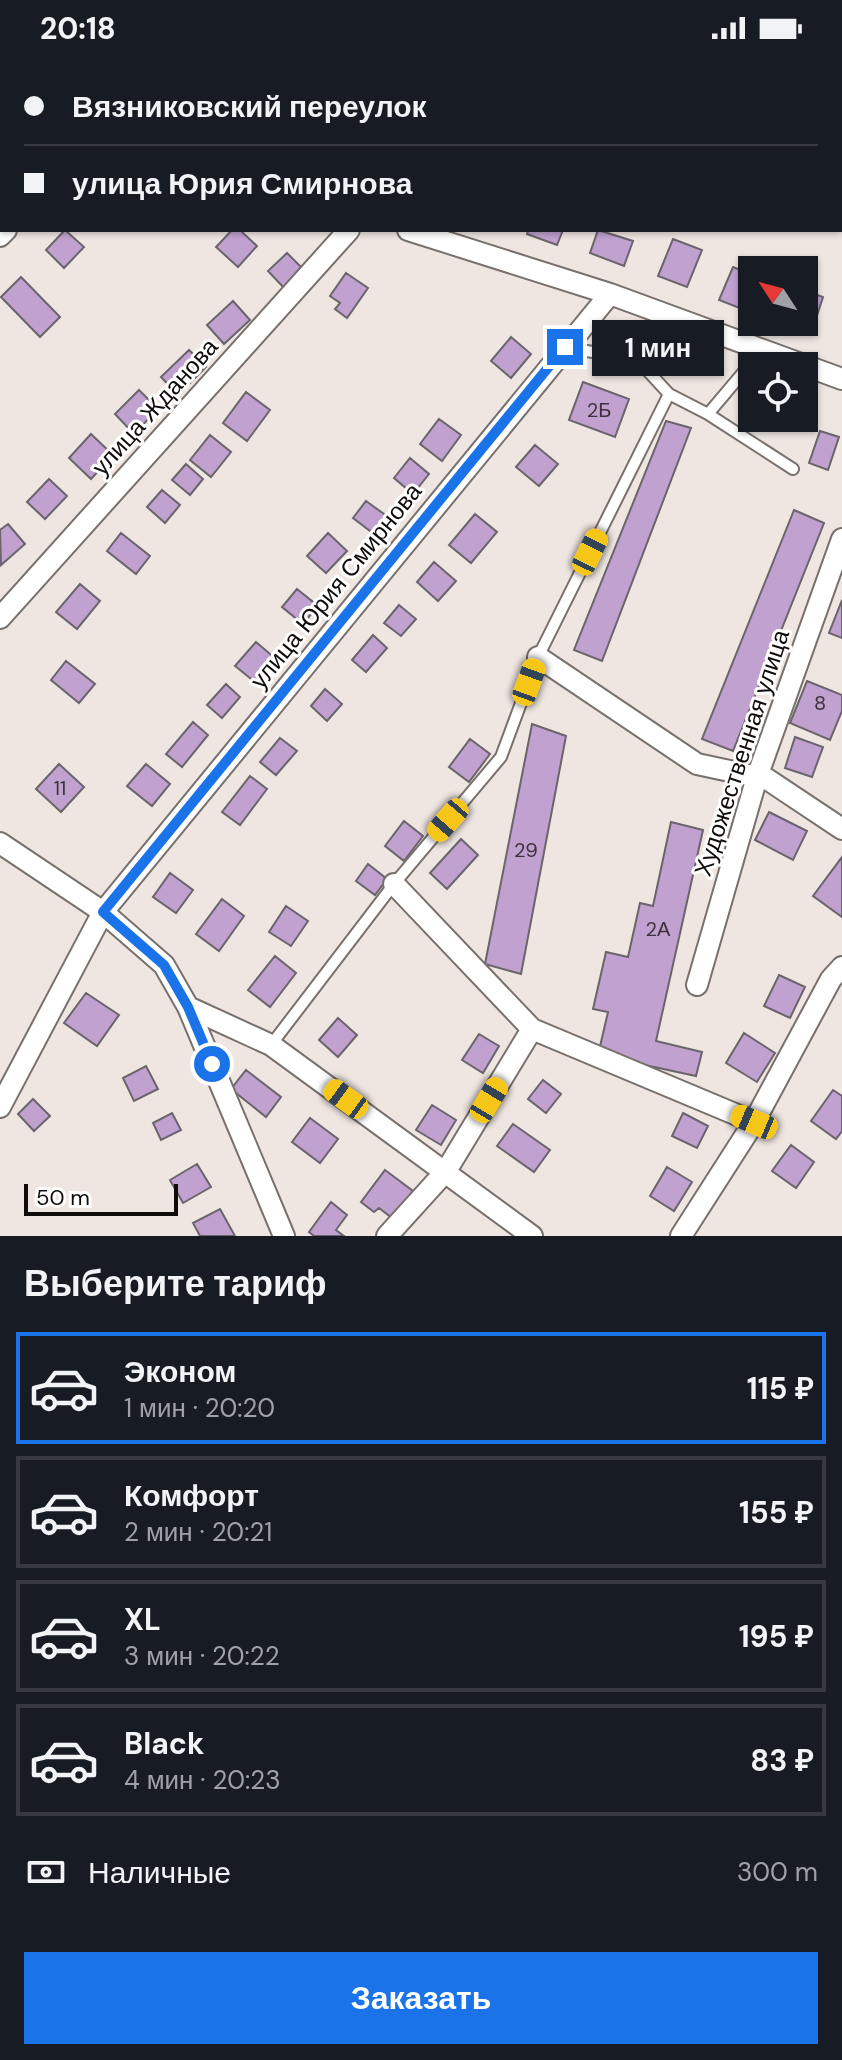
<!DOCTYPE html>
<html lang="ru">
<head>
<meta charset="utf-8">
<style>
  body { margin:0; font-family:"DM Sans",sans-serif; background:#20242c; color:#f1f3f6; height:100vh; display:flex; flex-direction:column; font-size:30px; white-space:nowrap }
  * { box-sizing:border-box; margin:0 }
  p { font-size:26px; color:#9ea1a6 }
  .icon { flex:none; width:44px; height:44px; fill:none; stroke:currentColor; stroke-width:2; stroke-linecap:round; stroke-linejoin:round }
  .map { position:relative; height:1180px; overflow:hidden }
  .panel { display:flex; flex-direction:column; background:#171b24; flex:1 }
  .panel>* { flex:none }
  .banner { position:absolute; left:0px; top:0px; width:842px; height:176px; box-shadow:0 2px 6px #0004; display:grid; align-content:center; height:176px; padding:0 24px; background:#171b24 }
  .needle { width:52px; rotate:306deg }
  .controls { position:absolute; left:738px; top:200px; display:grid; gap:16px }
  .controls a { display:grid; place-items:center; width:80px; height:80px; border-radius:0px; background:#171b24; box-shadow:0 2px 6px #0004; font-size:40px }
  .scale { position:absolute; left:24px; bottom:20px; width:154px; box-sizing:border-box; padding-left:8px; border:4px solid #0f0c0b; border-top:0; font-size:22px; line-height:28px; white-space:nowrap; color:#0f0c0b; -webkit-text-stroke:6px #fff; paint-order:stroke }
  .end { position:absolute; width:36px; height:36px; margin:-18px; border:10px solid #1a73e8; background:#fff; box-shadow:0 0 0 4px #fff }
  .from { border-radius:50% }
  .bubble { position:absolute; height:56px; border-radius:0px; background:#171b24; box-shadow:0 2px 6px #0004; font-size:26px; font-weight:700; line-height:56px; text-align:center }
  .car { position:absolute; width:24px; height:48px; margin:-24px -12px; border-radius:10px; box-shadow:0 0 6px 2px #0007; background:linear-gradient(#f5c518 24%,#345 0 40%,#f5c518 0 76%,#345 0 86%,#f5c518 0) }
  .banner b { display:flex; align-items:center; gap:28px; height:76px; font-size:30px }
  .banner b+b { border-top:2px solid #363941 }
  .banner i { width:20px; height:20px; background:#f1f3f6 }
  ul { padding:0; list-style:none }
  li { display:flex; align-items:center; gap:24px; height:112px; margin:0 16px 12px; padding:0 8px; border:4px solid #363941; border-radius:0px }
  li div { flex:1 }
  li b { display:block; font-size:30px }
  li em { font-style:normal; font-weight:700 }
  li.current { border-color:#1a73e8 }
  li>.icon { width:72px; height:72px; stroke-width:1.5 }
  h2 { padding:0 24px; font-size:36px; line-height:96px }
  .pay { display:flex; align-items:center; gap:20px; height:88px; padding:0 24px; font-size:30px }
  .pay p { margin-inline-start:auto }
  .primary-button { display:flex; gap:16px; margin-top:auto; padding:16px 24px }
  .primary-button a { flex:1; height:92px; border-radius:0px; background:#1a73e8; color:#fff; font-size:32px; font-weight:700; line-height:92px; text-align:center }
  .status { display:flex; justify-content:space-between; align-items:center; height:56px; padding:0 40px; background:#171b24; direction:ltr }
  .status svg { height:22px; fill:currentColor }
  .map>svg:first-child { display:block }
  .building { fill:#c1a1cf; stroke:#6a656c; stroke-width:2 }
  .lines { fill:none; stroke-linecap:round; stroke-linejoin:round }
  .service-casing { stroke:#78706c; stroke-width:14 }
  .minor-casing { stroke:#78706c; stroke-width:24 }
  .service { stroke:#fff; stroke-width:10 }
  .minor { stroke:#fff; stroke-width:20 }
  .route { stroke:#1a73e8; stroke-width:10 }
  .labels { text-anchor:middle; stroke-width:6; stroke-linejoin:round; paint-order:stroke }
  .number-label { font-size:20px; fill:#3c313c }
  .street-label { font-size:24px; fill:#0f0c0b; stroke:#fff }
</style>
</head>
<body>
<div class="status"><b>20:18</b><svg viewBox="0 0 49 12"><path d="M0 12V9h3v3zM5 12V6h3v6zM10 12V3h3v9zM15 12V0h3v12zM26 1h20v11H26zM47 4h2v5h-2z"/></svg></div>
<div class="map">
<svg width="842" height="1180" viewBox="0 0 842 1180">
  <rect width="100%" height="100%" fill="#efe6e1"/>
  <!-- building -->
  <path class="building" d="M65 174 84 191 64 212 46 194Z
    M232 174H240L257 190 238 211 216 191Z
    M528 174H563L557 189 527 178Z
    M598 174 633 185 624 210 590 197Z
    M673 183 702 194 687 231 658 220Z
    M287 197 304 214 285 233 268 215Z
    M733 211 752 219 750 256 719 244Z
    M346 217 368 232 347 262 335 253 340 247 330 240Z
    M21 221 60 261 40 281 1 241Z
    M804 234 823 241 813 272 796 266H804Z
    M233 245 250 264 224 288 207 269Z
    M511 281 531 298 511 322 491 305Z
    M189 294 206 311 178 339 161 321Z
    M583 326 629 343 615 381 569 364Z
    M139 334 158 353 134 378 115 358Z
    M246 336 270 354 247 385 223 367Z
    M439 363 461 379 442 405 420 388Z
    M666 365 691 372 602 605 574 594Z
    M820 375 839 381 828 414 809 407Z
    M91 378 113 399 91 423 69 402Z
    M210 379 231 396 211 421 190 404Z
    M535 389 558 408 539 430 516 411Z
    M410 402 429 418 413 438 394 422Z
    M186 408 203 423 190 439 172 424Z
    M49 423 67 440 45 463 27 446Z
    M162 434 180 449 165 467 147 451Z
    M366 445 391 463 378 481 353 462Z
    M794 454 824 467 733 695 702 683Z
    M475 458 497 476 471 507 449 489Z
    M8 468 25 488 1 509 0 474Z
    M121 477 150 500 136 518 107 495Z
    M328 477 347 495 326 517 307 500Z
    M434 506 456 525 438 545 417 526Z
    M80 528 100 545 77 573 56 556Z
    M297 533 318 550 303 568 282 551Z
    M842 544V582L829 577Z
    M399 549 416 563 401 580 384 567Z
    M373 579 387 592 366 616 352 604Z
    M256 586 276 603 256 627 235 610Z
    M66 605 95 628 79 647 51 624Z
    M807 625 842 639V655L830 684 790 667Z
    M226 628 240 641 222 662 207 649Z
    M325 633 342 648 327 665 311 650Z
    M193 666 208 679 182 711 166 698Z
    M532 668 566 680 521 918 485 908Z
    M795 681 823 691 812 721 785 712Z
    M280 682 297 695 276 719 260 706Z
    M470 683 490 698 469 726 449 711Z
    M59 708 84 731 61 756 36 733Z
    M146 708 170 728 152 750 127 730Z
    M250 720 267 733 240 769 222 756Z
    M769 756 807 775 793 804 755 784Z
    M404 765 423 780 404 805 385 790Z
    M671 766 703 774 656 985 702 996 696 1020 598 999 608 956 593 953 606 896 628 901 640 847 653 850Z
    M461 783 478 799 447 833 430 817Z
    M842 801V861L813 840Z
    M368 808 387 823 375 839 356 825Z
    M170 817 193 834 176 857 153 841Z
    M222 843 244 860 219 895 196 878Z
    M286 850 308 865 291 890 269 876Z
    M275 900 296 917 270 951 248 934Z
    M779 919 805 931 790 962 764 950Z
    M86 937 119 959 97 990 64 967Z
    M338 962 357 979 338 1001 319 984Z
    M744 977 775 997 757 1026 726 1007Z
    M479 978 499 990 483 1017 462 1004Z
    M146 1010 158 1033 134 1045 123 1022Z
    M246 1014 281 1041 266 1061 231 1033Z
    M543 1024 561 1038 546 1057 528 1043Z
    M833 1034 842 1040V1075L836 1083 811 1065Z
    M33 1043 50 1060 34 1075 18 1058Z
    M432 1049 456 1064 441 1089 416 1074Z
    M172 1057 181 1074 161 1084 153 1067Z
    M683 1057 708 1070 697 1092 672 1080Z
    M310 1062 338 1083 320 1107 292 1086Z
    M513 1068 550 1094 534 1116 497 1090Z
    M791 1089 814 1106 796 1132 772 1115Z
    M197 1108 211 1131 183 1147 170 1124Z
    M667 1111 692 1126 674 1155 650 1140Z
    M385 1114 413 1135 392 1162 379 1152 374 1156 361 1146Z
    M331 1146 347 1159 336 1174 344 1180H314L309 1176Z
    M220 1153 235 1180H200L193 1167Z"/>
  <g class="lines">
    <!-- service casing -->
    <g class="service-casing">
      <path id="service" d="M567 292 606 298 646 313 669 338 708 358 793 413
        M646 313 675 262
        M708 358 762 294
        M271 989 394 828 501 701 538 601 669 338"/>
    </g>
    <!-- minor casing -->
    <g class="minor-casing">
      <path id="minor" d="M162 2 164 0
        M445 2 446 0
        M408 174 610 238 842 323
        M0 180 6 174
        M0 562 349 174
        M538 601 697 708 767 723 842 773
        M0 787 103 856 164 909 188 951 284 1180
        M394 828 532 973 754 1066
        M697 929 757 721 842 483
        M188 951 271 989 532 1180
        M0 1051 103 856 610 238
        M387 1180 446 1115 532 973
        M681 1180 754 1066 831 923 842 911"/>
    </g>
    <!-- service -->
    <use href="#service" class="service"/>
    <!-- minor -->
    <use href="#minor" class="minor"/>
  </g>
  <g class="lines">
    <!-- route -->
    <path class="route" d="M212 1008 188 951 164 909 103 856 565 291"/>
  </g>
  <g class="labels">
    <!-- number labels -->
    <g class="number-label">
      <text x="599" y="361">2Б</text>
      <text x="820" y="654">8</text>
      <text x="60" y="739">11</text>
      <text x="526" y="801">29</text>
      <text x="658" y="880">2А</text>
    </g>
    <!-- street labels -->
    <g class="street-label">
      <text transform="translate(155 351) rotate(-48)" y="8">улица Жданова</text>
      <text transform="translate(336 530) rotate(-51)" y="8">улица Юрия Смирнова</text>
      <text transform="translate(742 697) rotate(-72)" y="8">Художественная улица</text>
    </g>
  </g>
</svg>
<div class="controls">
<a><svg class="needle" viewBox="-14 -14 28 28"><path d="M0-13l5 13h-10z" fill="#e53935"/><path d="M0 13l5-13h-10z" fill="#9ea1a6"/></svg></a>
<a><svg class="icon" aria-label="locate" viewBox="0 0 24 24"><circle cx="12" cy="12" r="6"/><path d="M12 2v4M12 18v4M2 12h4M18 12h4"/></svg></a>
</div>
<div class="scale">50 m</div>
<i class="end from" style="left:212px;top:1008px"></i>
<i class="end" style="left:565px;top:291px"></i>
<div class="bubble" style="left:592px;top:264px;width:132px">1 мин</div>
<i class="car" style="left:590px;top:496px;rotate:26deg"></i>
<i class="car" style="left:529px;top:626px;rotate:20deg"></i>
<i class="car" style="left:448px;top:764px;rotate:221deg"></i>
<i class="car" style="left:346px;top:1043px;rotate:306deg"></i>
<i class="car" style="left:489px;top:1044px;rotate:31deg"></i>
<i class="car" style="left:754px;top:1066px;rotate:293deg"></i>
<div class="banner">
<b><i class="from"></i>Вязниковский переулок</b>
<b><i></i>улица Юрия Смирнова</b>
</div>
</div>
<section class="panel">
<h2>Выберите тариф</h2>
<ul>
<li class="current"><svg class="icon" aria-label="car" viewBox="0 0 24 24"><path d="M5 17H2v-5l4-1 3-4h7l3 4 3 1v5h-3M9 17h6M6 11h13"/><circle cx="7" cy="17" r="2"/><circle cx="17" cy="17" r="2"/></svg><div><b>Эконом</b><p>1 мин · 20:20</p></div><em>115 ₽</em></li>
<li><svg class="icon" aria-label="car" viewBox="0 0 24 24"><path d="M5 17H2v-5l4-1 3-4h7l3 4 3 1v5h-3M9 17h6M6 11h13"/><circle cx="7" cy="17" r="2"/><circle cx="17" cy="17" r="2"/></svg><div><b>Комфорт</b><p>2 мин · 20:21</p></div><em>155 ₽</em></li>
<li><svg class="icon" aria-label="car" viewBox="0 0 24 24"><path d="M5 17H2v-5l4-1 3-4h7l3 4 3 1v5h-3M9 17h6M6 11h13"/><circle cx="7" cy="17" r="2"/><circle cx="17" cy="17" r="2"/></svg><div><b>XL</b><p>3 мин · 20:22</p></div><em>195 ₽</em></li>
<li><svg class="icon" aria-label="car" viewBox="0 0 24 24"><path d="M5 17H2v-5l4-1 3-4h7l3 4 3 1v5h-3M9 17h6M6 11h13"/><circle cx="7" cy="17" r="2"/><circle cx="17" cy="17" r="2"/></svg><div><b>Black</b><p>4 мин · 20:23</p></div><em>83 ₽</em></li>
</ul>
<div class="pay"><svg class="icon" aria-label="cash" viewBox="0 0 24 24"><path d="M3 7h18v10H3z"/><circle cx="12" cy="12" r="2"/></svg>Наличные<p>300 m</p></div>
<div class="primary-button"><a>Заказать</a></div>
</section>
</body>
</html>
